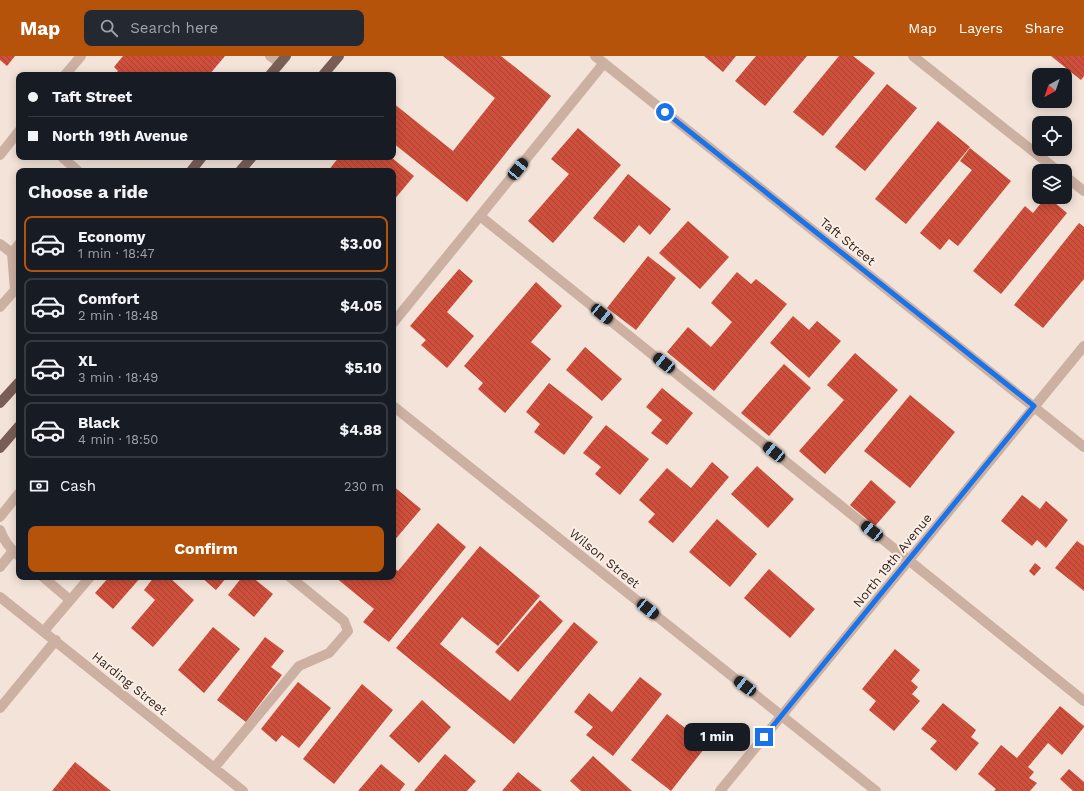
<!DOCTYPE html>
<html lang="en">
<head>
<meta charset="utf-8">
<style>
  body { margin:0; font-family:"Work Sans",sans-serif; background:#242831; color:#f1f3f6; height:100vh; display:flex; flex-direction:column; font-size:15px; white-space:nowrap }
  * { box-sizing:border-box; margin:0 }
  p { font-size:13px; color:#9ea1a6 }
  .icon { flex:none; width:22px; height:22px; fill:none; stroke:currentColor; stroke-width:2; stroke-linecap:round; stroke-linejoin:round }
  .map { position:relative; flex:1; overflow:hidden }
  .sheet { position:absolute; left:16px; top:112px; width:380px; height:412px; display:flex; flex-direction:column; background:#171b24; border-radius:8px; box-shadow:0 2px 10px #0003 }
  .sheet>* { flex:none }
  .banner { position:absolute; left:16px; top:16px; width:380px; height:88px; border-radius:8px; box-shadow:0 2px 10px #0003; display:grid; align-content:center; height:88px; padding:0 12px; background:#171b24 }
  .needle { width:26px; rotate:220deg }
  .controls { position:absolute; left:1032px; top:12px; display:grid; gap:8px }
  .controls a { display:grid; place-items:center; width:40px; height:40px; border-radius:8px; background:#171b24; box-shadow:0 2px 10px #0003; font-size:20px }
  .end { position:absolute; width:18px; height:18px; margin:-9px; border:5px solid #1a73e8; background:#fff; box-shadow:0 0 0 2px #fff }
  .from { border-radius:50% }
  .bubble { position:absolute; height:28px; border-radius:8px; background:#171b24; box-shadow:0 2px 10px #0003; font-size:13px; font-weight:700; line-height:28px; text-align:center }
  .car { position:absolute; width:12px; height:24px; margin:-12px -6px; border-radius:5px; box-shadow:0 0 3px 1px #0007; background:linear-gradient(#222 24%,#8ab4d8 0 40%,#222 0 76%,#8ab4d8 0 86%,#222 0) }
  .banner b { display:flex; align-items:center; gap:14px; height:38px; font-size:15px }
  .banner b+b { border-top:1px solid #363941 }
  .banner i { width:10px; height:10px; background:#f1f3f6 }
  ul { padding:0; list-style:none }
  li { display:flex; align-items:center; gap:12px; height:56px; margin:0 8px 6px; padding:0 4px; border:2px solid #363941; border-radius:8px }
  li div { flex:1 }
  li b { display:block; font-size:15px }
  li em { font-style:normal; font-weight:700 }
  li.on { border-color:#b45309 }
  li>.icon { width:36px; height:36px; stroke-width:1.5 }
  h2 { padding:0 12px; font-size:18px; line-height:48px }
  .pay { display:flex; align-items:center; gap:10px; height:44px; padding:0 12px; font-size:15px }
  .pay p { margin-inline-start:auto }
  .action { display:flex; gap:8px; margin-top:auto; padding:8px 12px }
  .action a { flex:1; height:46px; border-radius:8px; background:#b45309; color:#fff; font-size:16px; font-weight:700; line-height:46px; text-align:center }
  header { display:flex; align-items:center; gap:24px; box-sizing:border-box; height:56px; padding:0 20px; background:#b45309; color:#fff }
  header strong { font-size:19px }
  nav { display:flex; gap:22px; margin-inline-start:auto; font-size:14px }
  .search { width:280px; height:36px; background:#242831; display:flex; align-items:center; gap:10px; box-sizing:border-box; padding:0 14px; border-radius:8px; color:#9ea1a6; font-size:15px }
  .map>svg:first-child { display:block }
  .building { fill:url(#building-back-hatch) }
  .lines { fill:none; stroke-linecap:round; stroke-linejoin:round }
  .minor { stroke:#ccb1a3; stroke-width:10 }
  .major { stroke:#795e56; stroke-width:10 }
  .route { stroke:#1a73e8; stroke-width:5 }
  .labels { text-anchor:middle; stroke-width:4; stroke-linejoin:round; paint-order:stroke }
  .street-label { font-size:13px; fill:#362926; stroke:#faeee5 }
</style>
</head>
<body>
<header>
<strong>Map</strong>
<div class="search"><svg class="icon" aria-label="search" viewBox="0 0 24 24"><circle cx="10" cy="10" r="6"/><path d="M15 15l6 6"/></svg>Search here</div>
<nav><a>Map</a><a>Layers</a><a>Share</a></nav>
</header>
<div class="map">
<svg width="1084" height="735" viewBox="0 0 1084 735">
  <defs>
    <pattern id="building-back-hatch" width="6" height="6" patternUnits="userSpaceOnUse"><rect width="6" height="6" fill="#ce4f3b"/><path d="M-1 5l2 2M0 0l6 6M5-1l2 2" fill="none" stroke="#a84231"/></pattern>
  </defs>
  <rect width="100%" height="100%" fill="#f3e3d8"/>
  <!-- building -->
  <path class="building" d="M0 0H15L7 10 0 4Z
    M123 0H225L209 19H114L118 15 114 11Z
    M443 0H501L551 40 467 146 393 87V47L453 95 495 42Z
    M704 0H736L723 16Z
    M756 0H807L765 50 735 25Z
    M839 0H853L875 17 823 80 793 56Z
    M1051 0H1084V20L1081 24Z
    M887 28 917 52 865 115 835 91Z
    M938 65 970 91 906 168 875 143Z
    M578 72 621 109 553 187 528 165 569 118 551 103Z
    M970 92 1011 125 958 190 949 183 940 194 920 177 972 114 960 105Z
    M339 101H391L414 120 393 145V115H328Z
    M628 118 671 153 650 179 639 169 624 187 593 162Z
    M1046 141H1048L1067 157 1001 238 973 215 1025 150 1033 157Z
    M688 165 729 201 700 233 659 197Z
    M1079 167 1084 171V223L1043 272 1014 249Z
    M648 200 676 222 636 274 607 252Z
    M459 213 473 225 447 256 474 280 447 312 421 289 426 284 410 270Z
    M737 216 751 228 756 223 787 248 714 335 667 296 688 271 711 291 732 266 711 247Z
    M536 226 562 250 531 286 551 303 505 357 478 333 483 327 464 310Z
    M793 260 809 274 817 265 841 285 809 322 770 287Z
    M585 291 622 323 602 345 566 314Z
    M855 297 898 334 825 418 799 395 844 344 827 329Z
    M784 308 811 332 769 380 741 357Z
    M549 327 593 361 564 399 534 376 540 368 526 356Z
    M662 332 693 357 667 389 651 377 662 364 646 351Z
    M910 339 955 376 910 432 864 395Z
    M606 369 649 403 620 439 595 418 601 411 583 397Z
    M712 406 729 421 673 487 648 466 655 458 639 444 667 412 691 432Z
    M757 410 794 443 768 472 731 438Z
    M871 424 896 446 875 470 850 449Z
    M393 430 421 453 393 486Z
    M1022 439 1040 453 1046 445 1068 464 1046 492 1037 484 1032 490 1001 465Z
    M717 463 757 498 730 531 689 496Z
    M438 467 466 491 389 586 363 566 374 553 335 521H393V511L398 515Z
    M1077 485 1084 490V535L1055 512Z
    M480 490 540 540 498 590 462 561 440 588 510 645 574 566 598 586 514 688 396 592Z
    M1035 507 1041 512 1034 520 1029 515Z
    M769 513 815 553 790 582 744 542Z
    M109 521H141L113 553 95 537Z
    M154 521H169L194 544 153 591 131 572 155 544 144 534Z
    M201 521H227L216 534Z
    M242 521H252L273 538 254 561 228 539Z
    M540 544 563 565 518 616 495 596Z
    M213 571 240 593 204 637 178 614Z
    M265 581 284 595 271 611 282 619 246 666 217 644Z
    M895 593 920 614 911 625 918 631 912 638 920 645 894 675 869 654 876 645 862 633Z
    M640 621 662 638 613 700 586 679 593 671 574 656 589 637 612 656Z
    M298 626 331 652 299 692 282 679 276 686 261 673Z
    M362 628 393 654 334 728 303 703Z
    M422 644 451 671 419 707 389 680Z
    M943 647 976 674 971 681 979 687 956 715 930 693 937 685 921 673Z
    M1060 650 1084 670V671L1062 699 1048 687 1028 711 1034 716 1029 722 1037 727 1030 735H994L996 733 978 718 1001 689 1017 702Z
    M667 658 707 689 671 735 631 704Z
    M445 698 476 725 467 735H414Z
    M593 700 632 735H581L570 725Z
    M75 706 111 735H52Z
    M381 708 405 728 400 735H358Z
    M1069 713 1084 726V735H1073L1060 723Z
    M518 716 542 735H502Z"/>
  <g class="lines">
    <!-- minor -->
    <path class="minor" d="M270 0 280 7
      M595 0 1084 391
      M913 0 1058 115
      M65 19 81 0
      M0 99 19 75
      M62 101 78 115
      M1065 120 1084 135
      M480 160 1084 645
      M0 188 12 197 19 188
      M0 251 15 234 12 197
      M393 267 604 7
      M393 350 876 735
      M0 461 19 437
      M0 474C4 485 10 493 19 500
      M0 511 13 495
      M43 521 70 544
      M0 541 243 735
      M44 575 90 521
      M0 652 56 584
      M214 712 299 610 329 597 348 575 344 565 290 521
      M720 735 1084 290"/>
    <!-- major -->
    <path class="major" d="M270 19 286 0
      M323 19 339 0
      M191 115 202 101
      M240 115 252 101
      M0 347 19 326
      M0 392 19 370"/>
  </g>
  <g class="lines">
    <!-- route -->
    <path class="route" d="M665 56 1034 350 764 681"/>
  </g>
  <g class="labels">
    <!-- street labels -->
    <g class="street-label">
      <text transform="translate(848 185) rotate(39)" y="5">Taft Street</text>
      <text transform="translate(605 502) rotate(39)" y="5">Wilson Street</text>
      <text transform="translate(892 504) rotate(-51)" y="5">North 19th Avenue</text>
      <text transform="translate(130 627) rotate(39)" y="5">Harding Street</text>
    </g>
  </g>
</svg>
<div class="controls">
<a><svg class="needle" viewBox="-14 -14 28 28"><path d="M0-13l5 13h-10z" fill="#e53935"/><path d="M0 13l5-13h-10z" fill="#9ea1a6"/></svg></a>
<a><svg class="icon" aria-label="locate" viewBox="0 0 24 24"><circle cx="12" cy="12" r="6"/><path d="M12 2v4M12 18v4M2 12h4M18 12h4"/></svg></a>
<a><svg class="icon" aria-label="layers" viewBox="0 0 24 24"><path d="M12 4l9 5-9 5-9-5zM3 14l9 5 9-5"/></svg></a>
</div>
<i class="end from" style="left:665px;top:56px"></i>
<i class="end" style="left:764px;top:681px"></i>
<div class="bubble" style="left:684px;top:667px;width:66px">1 min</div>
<i class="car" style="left:518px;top:113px;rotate:39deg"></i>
<i class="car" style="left:602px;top:258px;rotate:129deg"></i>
<i class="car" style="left:664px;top:307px;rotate:309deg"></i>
<i class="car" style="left:774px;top:396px;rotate:309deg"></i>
<i class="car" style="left:872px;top:475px;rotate:309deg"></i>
<i class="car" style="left:648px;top:553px;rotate:129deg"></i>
<i class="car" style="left:745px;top:630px;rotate:308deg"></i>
<div class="banner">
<b><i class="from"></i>Taft Street</b>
<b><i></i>North 19th Avenue</b>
</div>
<section class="sheet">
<h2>Choose a ride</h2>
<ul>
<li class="on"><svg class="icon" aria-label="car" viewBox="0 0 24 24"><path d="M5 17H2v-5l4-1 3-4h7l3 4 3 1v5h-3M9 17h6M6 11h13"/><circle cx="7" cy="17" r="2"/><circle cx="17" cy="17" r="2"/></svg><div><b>Economy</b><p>1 min · 18:47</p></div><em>$3.00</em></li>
<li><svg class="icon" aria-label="car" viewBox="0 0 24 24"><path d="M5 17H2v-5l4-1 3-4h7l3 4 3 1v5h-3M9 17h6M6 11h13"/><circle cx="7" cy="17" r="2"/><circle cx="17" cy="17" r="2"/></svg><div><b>Comfort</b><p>2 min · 18:48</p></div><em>$4.05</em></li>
<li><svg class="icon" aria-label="car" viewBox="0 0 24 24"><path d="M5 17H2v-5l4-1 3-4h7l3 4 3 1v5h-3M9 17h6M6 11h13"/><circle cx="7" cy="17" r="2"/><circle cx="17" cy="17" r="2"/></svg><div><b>XL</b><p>3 min · 18:49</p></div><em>$5.10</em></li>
<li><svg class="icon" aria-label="car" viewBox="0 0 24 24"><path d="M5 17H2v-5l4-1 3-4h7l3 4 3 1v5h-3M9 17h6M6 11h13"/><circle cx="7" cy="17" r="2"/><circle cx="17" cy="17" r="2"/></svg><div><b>Black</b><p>4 min · 18:50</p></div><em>$4.88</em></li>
</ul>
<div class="pay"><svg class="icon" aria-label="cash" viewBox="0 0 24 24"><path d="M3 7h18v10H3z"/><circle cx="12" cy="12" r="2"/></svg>Cash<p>230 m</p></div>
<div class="action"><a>Confirm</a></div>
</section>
</div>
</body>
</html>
